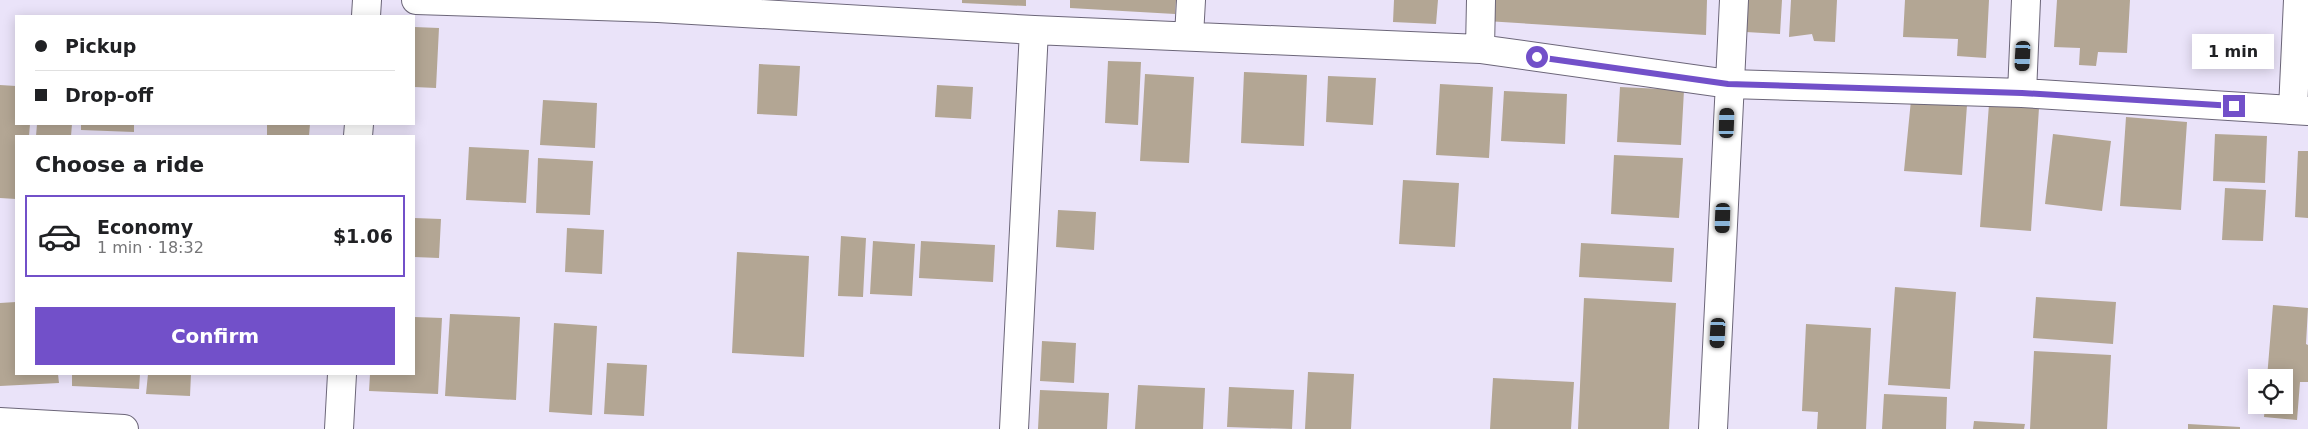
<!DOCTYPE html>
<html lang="en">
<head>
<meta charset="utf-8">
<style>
  body { margin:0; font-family:"DejaVu Sans",sans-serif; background:#f2f2f2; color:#202124; height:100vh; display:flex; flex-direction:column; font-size:19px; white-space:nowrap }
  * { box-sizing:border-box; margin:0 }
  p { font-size:16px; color:#757577 }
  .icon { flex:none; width:28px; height:28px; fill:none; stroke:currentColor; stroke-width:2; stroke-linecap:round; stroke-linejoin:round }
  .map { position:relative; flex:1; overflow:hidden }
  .drawer { position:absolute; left:15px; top:135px; width:400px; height:240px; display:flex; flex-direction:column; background:#fff; border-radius:0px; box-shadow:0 2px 12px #0003 }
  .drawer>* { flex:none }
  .guide { position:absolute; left:15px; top:15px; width:400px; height:110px; border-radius:0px; box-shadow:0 2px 12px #0003; display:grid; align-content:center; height:110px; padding:0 20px; background:#fff }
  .tools { position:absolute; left:2248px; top:369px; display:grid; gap:10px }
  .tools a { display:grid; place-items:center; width:45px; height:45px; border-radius:0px; background:#fff; box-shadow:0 2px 12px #0003; font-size:25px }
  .end { position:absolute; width:22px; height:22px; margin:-11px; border:6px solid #7250c9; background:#fff; box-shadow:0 0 0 2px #fff }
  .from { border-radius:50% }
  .bubble { position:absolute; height:35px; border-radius:0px; background:#fff; box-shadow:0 2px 12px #0003; font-size:16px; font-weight:700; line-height:35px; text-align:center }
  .car { position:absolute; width:15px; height:30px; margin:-15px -8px; border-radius:6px; box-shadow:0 0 4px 1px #0007; background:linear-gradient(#222 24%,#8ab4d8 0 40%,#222 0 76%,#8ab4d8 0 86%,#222 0) }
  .guide b { display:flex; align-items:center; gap:18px; height:48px; font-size:19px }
  .guide b+b { border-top:1px solid #e0e0e0 }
  .guide i { width:12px; height:12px; background:#202124 }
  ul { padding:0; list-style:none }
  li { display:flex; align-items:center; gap:15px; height:82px; margin:0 10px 8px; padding:0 10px; border:2px solid transparent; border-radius:0px }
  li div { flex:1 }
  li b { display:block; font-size:19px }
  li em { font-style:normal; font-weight:700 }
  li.current { border-color:#7250c9 }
  li>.icon { width:45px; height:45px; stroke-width:1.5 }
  h2 { padding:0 20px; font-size:22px; line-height:60px }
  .button { display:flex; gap:10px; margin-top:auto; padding:10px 20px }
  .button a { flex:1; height:58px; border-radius:0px; background:#7250c9; color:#fff; font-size:20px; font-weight:700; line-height:58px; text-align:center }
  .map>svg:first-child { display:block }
  .building { fill:#b3a694 }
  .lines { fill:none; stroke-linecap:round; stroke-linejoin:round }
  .minor-casing { stroke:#6c6679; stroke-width:30 }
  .minor { stroke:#fff; stroke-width:28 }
  .route { stroke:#7250c9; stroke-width:6 }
</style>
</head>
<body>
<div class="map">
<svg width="2308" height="429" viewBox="0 0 2308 429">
  <rect width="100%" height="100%" fill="#eae3f9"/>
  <!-- building -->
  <path class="building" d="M962 0H1026V6L962 3Z
    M1070 0H1176L1175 14 1070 8Z
    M1394 0H1438L1436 24 1393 22Z
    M1488 0H1707L1706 35 1486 21Z
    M1748 0H1782L1780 34 1746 32Z
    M1791 0H1837L1835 42 1814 41 1812 34 1789 37Z
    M1905 0H1989L1986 58 1957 56 1958 39 1903 37Z
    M2057 0H2130L2127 53 2098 52 2096 66 2079 65 2080 48 2054 47Z
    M414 27 439 28 436 88 414 87Z
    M1108 61 1141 62 1138 125 1105 123Z
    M759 64 800 66 797 116 757 114Z
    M1244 72 1307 75 1304 146 1241 143Z
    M1145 74 1194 77 1189 163 1140 161Z
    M1328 76 1376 78 1373 125 1326 122Z
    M1440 84 1493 87 1489 158 1436 155Z
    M0 85 16 86V124H30L29 136H16V199L0 198Z
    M937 85 973 87 971 119 935 117Z
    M1620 87 1684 90 1681 145 1617 142Z
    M1504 91 1567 94 1565 144 1501 141Z
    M543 100 597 103 595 148 540 145Z
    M1911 100 1967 105 1962 175 1904 171Z
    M1989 104 2039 108 2031 231 1980 227Z
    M2126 117 2187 122 2181 210 2120 206Z
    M37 124H72L71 136H36Z
    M81 124H134V132L81 130Z
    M267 124H310L309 136H267Z
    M2053 134 2111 141 2102 211 2045 204Z
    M2215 134 2267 136 2265 183 2213 181Z
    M469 147 529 150 526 203 466 200Z
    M2298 151H2308V218L2295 217Z
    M1614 155 1683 158 1679 218 1611 214Z
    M538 158 593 161 590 215 536 213Z
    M1403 180 1459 183 1455 247 1399 244Z
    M2225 188 2266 190 2263 241 2222 240Z
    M1058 210 1096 212 1094 250 1056 247Z
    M414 218 441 219 439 258 414 257Z
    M567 228 604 230 602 274 565 272Z
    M841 236 866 238 863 297 838 296Z
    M873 241 915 244 912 296 870 294Z
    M921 241 995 245 993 282 919 278Z
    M1581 243 1674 248 1672 282 1579 277Z
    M737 252 809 256 804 357 732 353Z
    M1895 287 1956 292 1950 389 1888 385Z
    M2036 297 2116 302 2113 344 2033 338Z
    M1584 298 1676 303 1669 429H1578Z
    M16 302V374H58L59 383 0 386V303Z
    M2273 305 2308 308 2306 344 2308 345V382H2300L2297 420 2264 417 2265 405H2284V378H2267Z
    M450 314 520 317 516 400 445 396Z
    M414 317 442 318 438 394 369 391 370 374H414Z
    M554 323 597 326 592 415 549 412Z
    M1806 324 1871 328 1866 429H1817L1818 412 1802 411Z
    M1042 341 1076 343 1074 383 1040 381Z
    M2034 351 2111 355 2107 429H2030Z
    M607 363 647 365 644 416 604 414Z
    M1308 372 1354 374 1351 429H1305Z
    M72 374H140L139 389 72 386Z
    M148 374H191L190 396 146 394Z
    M1493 378 1574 382 1571 429H1490Z
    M1138 385 1205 388 1203 429H1135Z
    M1229 387 1294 390 1292 429 1227 427Z
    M1040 390 1109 393 1107 429H1038Z
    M1884 394 1947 397 1946 429H1882Z
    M1974 421 2025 424 2024 429H1973Z
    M2188 424 2240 427V429H2188Z"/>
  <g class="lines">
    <!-- minor casing -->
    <g class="minor-casing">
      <path id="minor" d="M416 0 658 8 1034 30 1480 49 1729 84 2022 93 2308 111
        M366 16 367 0
        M1189 36 1191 0
        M1480 49 1481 0
        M2022 93 2026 0
        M2293 110 2298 0
        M358 136 359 124
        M0 422 124 429
        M339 429 342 374
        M1014 429 1034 30
        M1713 429 1734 0"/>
    </g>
    <!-- minor -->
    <use href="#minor" class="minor"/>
  </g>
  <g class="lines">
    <!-- route -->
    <path class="route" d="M1537 57 1728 84 2022 93 2234 106"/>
  </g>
</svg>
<div class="tools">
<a><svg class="icon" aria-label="locate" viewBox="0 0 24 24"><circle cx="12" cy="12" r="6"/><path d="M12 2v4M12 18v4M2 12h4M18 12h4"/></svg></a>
</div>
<i class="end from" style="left:1537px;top:57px"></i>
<i class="end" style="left:2234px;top:106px"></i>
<div class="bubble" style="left:2192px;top:34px;width:82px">1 min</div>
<i class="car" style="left:2023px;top:56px;rotate:183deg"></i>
<i class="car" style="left:1727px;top:123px;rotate:2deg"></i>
<i class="car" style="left:1723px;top:218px;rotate:182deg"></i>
<i class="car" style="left:1718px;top:333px;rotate:183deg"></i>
<div class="guide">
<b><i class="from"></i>Pickup</b>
<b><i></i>Drop-off</b>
</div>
<section class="drawer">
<h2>Choose a ride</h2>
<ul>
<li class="current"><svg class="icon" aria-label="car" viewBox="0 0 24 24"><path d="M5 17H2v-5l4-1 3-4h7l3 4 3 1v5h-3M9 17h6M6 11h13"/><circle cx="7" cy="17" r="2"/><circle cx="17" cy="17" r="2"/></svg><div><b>Economy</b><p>1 min · 18:32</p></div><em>$1.06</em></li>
</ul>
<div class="button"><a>Confirm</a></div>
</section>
</div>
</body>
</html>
